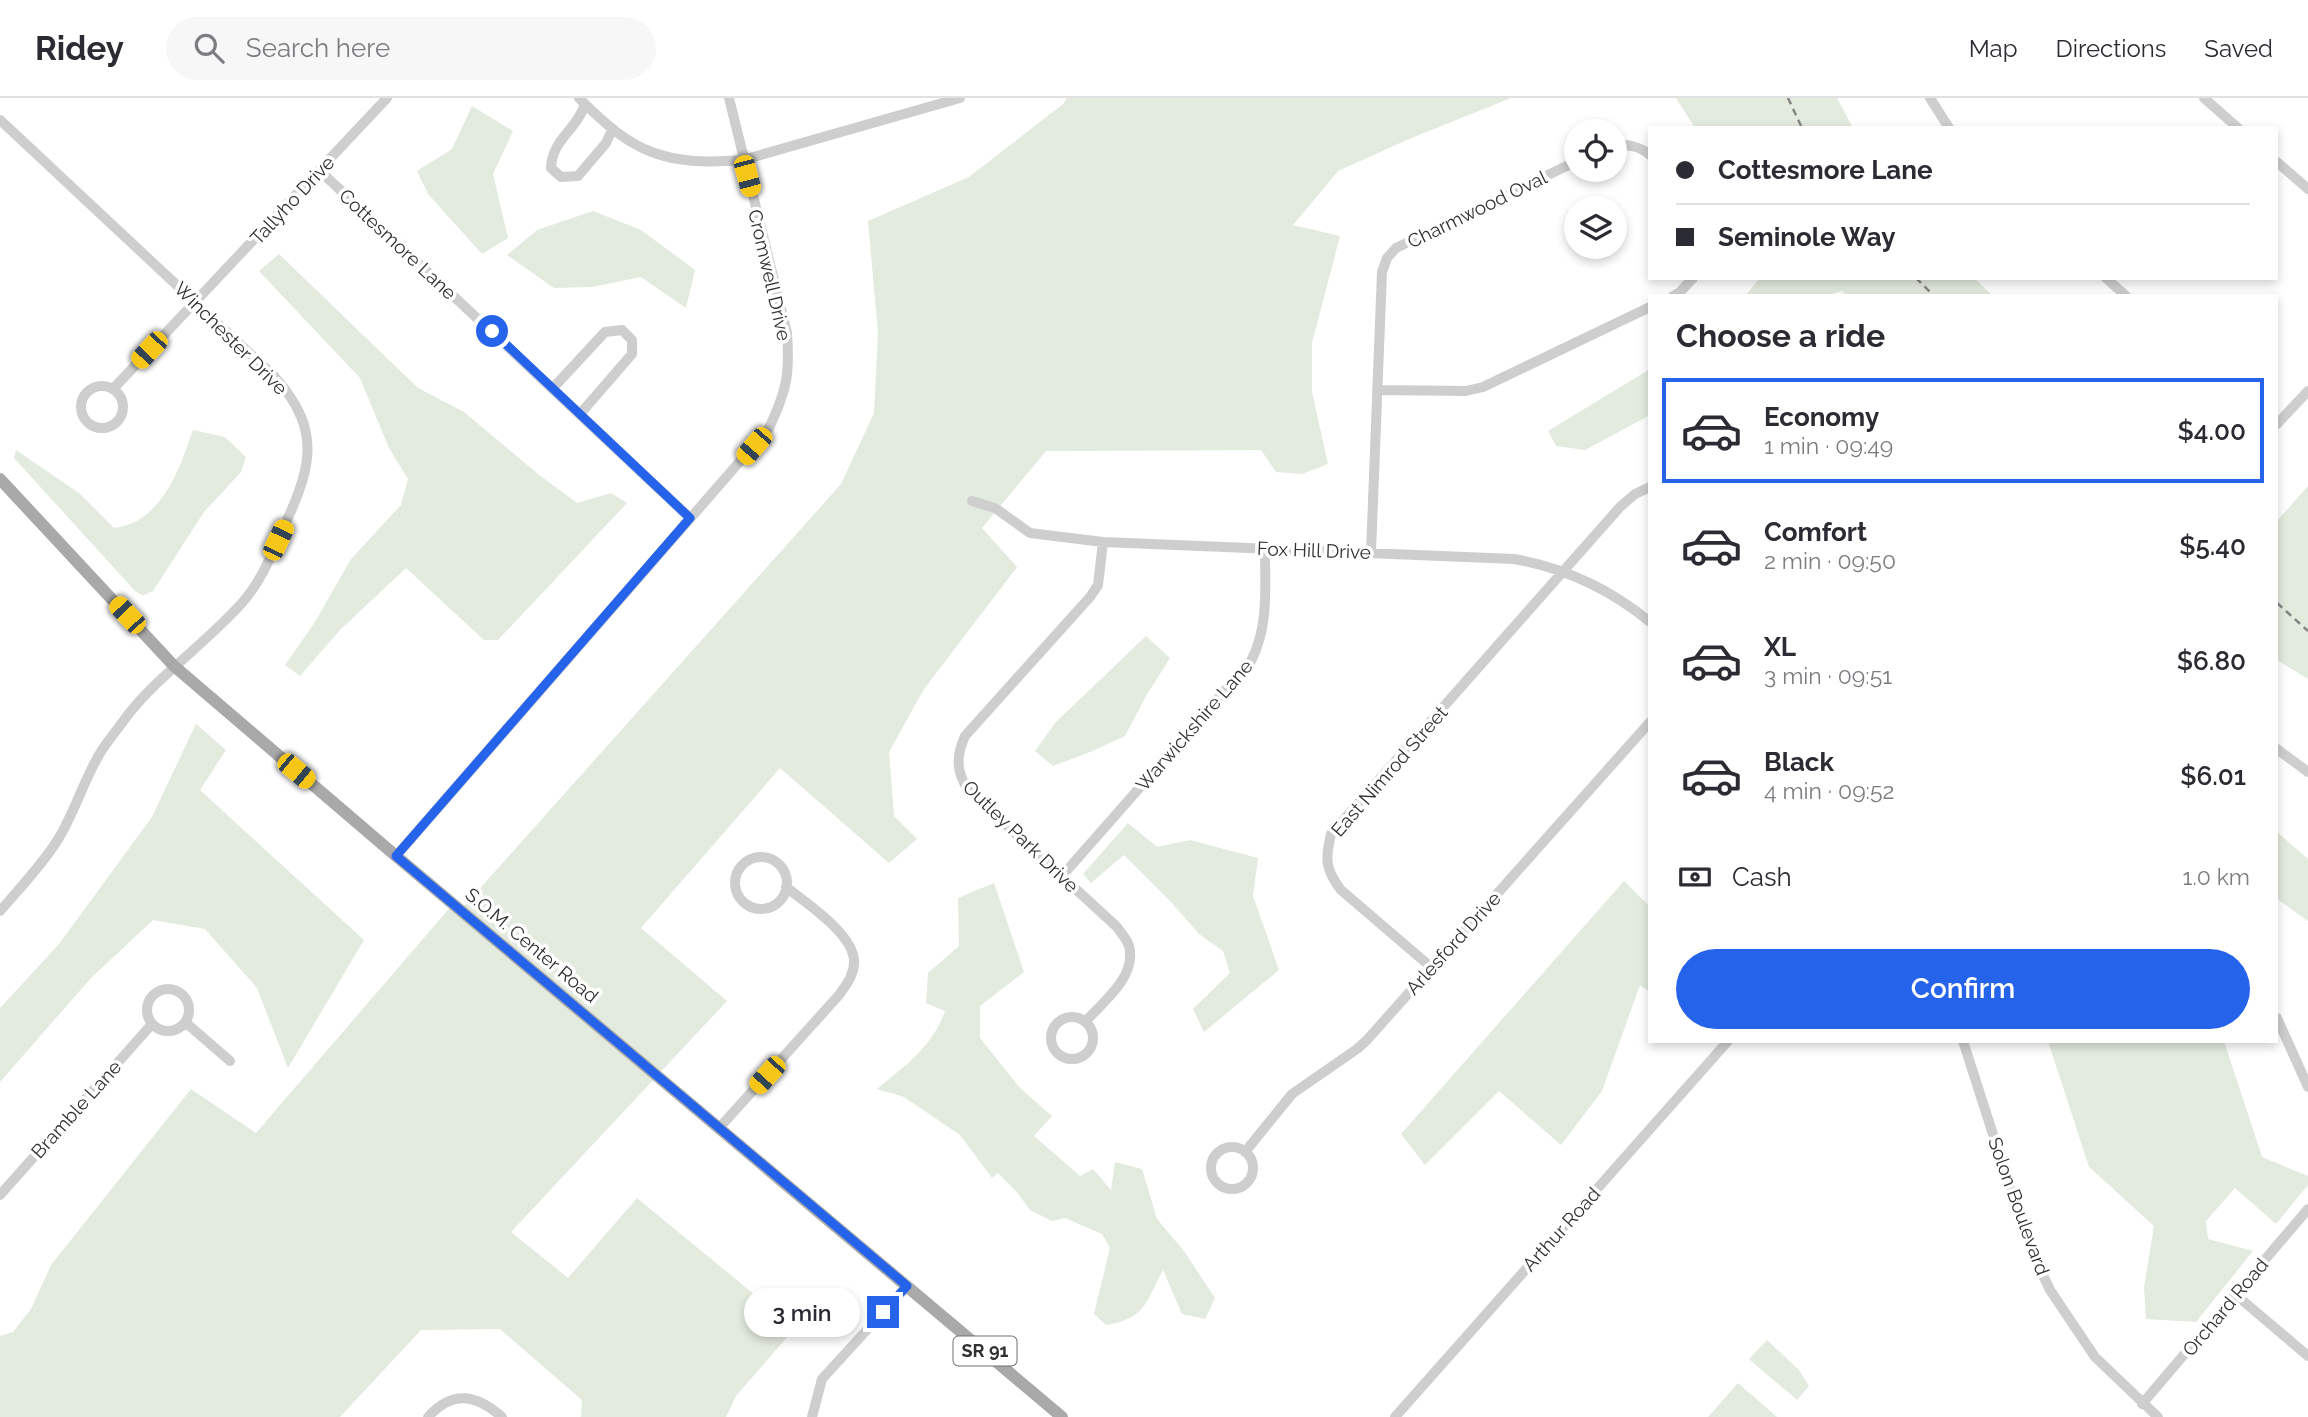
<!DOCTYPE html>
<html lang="en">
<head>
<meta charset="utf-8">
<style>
  body { margin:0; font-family:Raleway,sans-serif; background:#f7f7f7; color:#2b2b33; height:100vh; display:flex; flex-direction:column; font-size:26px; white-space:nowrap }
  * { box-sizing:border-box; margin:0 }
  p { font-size:23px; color:#7c7c81 }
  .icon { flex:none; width:38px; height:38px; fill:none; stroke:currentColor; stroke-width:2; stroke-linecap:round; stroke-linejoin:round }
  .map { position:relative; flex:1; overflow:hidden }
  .drawer { position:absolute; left:1648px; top:196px; width:630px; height:749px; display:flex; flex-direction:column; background:#fff; border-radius:0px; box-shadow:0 4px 10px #0003 }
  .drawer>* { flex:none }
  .guide { position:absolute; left:1648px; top:28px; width:630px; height:154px; border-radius:0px; box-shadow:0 4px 10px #0003; display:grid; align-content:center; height:154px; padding:0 28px; background:#fff }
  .fabs { position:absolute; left:1564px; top:21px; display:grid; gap:14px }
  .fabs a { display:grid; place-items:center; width:63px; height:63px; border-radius:50%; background:#fff; box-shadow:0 4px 10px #0003; font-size:35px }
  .end { position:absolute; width:32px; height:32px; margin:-16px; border:9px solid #2563eb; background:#fff; box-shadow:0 0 0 4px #fff }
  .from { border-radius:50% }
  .bubble { position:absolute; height:49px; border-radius:24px; background:#fff; box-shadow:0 4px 10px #0003; font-size:23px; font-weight:600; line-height:49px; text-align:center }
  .car { position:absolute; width:21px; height:42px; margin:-21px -10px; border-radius:9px; box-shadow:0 0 5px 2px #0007; background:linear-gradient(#f5c518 24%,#345 0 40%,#f5c518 0 76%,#345 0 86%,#f5c518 0) }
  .guide b { display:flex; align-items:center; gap:24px; height:66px; font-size:26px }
  .guide b+b { border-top:2px solid #e1e1e2 }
  .guide i { width:18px; height:18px; background:#2b2b33 }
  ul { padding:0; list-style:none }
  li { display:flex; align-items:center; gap:21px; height:105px; margin:0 14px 10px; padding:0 14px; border:4px solid transparent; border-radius:0px }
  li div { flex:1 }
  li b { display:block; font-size:26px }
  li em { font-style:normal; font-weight:600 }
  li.active { border-color:#2563eb }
  li>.icon { width:63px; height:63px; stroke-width:1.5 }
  h2 { padding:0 28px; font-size:32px; line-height:84px }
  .pay { display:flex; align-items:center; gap:18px; height:77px; padding:0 28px; font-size:26px }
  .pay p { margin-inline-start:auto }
  .action { display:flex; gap:14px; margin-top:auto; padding:14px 28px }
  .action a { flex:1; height:80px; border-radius:42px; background:#2563eb; color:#fff; font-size:28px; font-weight:600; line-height:80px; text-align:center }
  header { display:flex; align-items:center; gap:42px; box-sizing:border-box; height:98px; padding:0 35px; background:#fff; border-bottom:2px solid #e1e1e2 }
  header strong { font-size:33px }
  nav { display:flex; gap:38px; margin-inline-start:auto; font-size:24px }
  .search { width:490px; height:63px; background:#f7f7f7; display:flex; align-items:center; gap:18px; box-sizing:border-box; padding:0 24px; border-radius:38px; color:#7c7c81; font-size:26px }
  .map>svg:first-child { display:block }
  .green { fill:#e3eade }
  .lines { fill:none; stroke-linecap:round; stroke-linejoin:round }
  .minor { stroke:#cecece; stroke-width:10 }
  .major { stroke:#a9a9a9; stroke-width:12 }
  .rail { stroke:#868686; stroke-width:2.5; stroke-dasharray:7 5; stroke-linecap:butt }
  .route { stroke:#2563eb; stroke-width:9 }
  .labels { text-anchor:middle; stroke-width:7; stroke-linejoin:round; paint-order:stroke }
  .shield { fill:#fff; stroke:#6f6f6f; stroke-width:2 }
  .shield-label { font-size:18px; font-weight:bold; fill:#313131 }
  .street-label { font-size:19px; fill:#313131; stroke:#fff }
</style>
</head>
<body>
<header>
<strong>Ridey</strong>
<div class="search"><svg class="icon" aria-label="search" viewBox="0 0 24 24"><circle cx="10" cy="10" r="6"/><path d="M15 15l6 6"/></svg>Search here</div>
<nav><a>Map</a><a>Directions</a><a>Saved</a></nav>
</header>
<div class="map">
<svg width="2308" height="1319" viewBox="0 0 2308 1319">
  <rect width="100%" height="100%" fill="#fff"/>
  <!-- green -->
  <path class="green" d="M1067 0H1511L1409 41 1338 73 1293 127 1340 138 1312 245V294L1328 366 1302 376 1276 374 1261 352 1046 353 982 430 1017 469 924 591 889 654 894 718 917 741 889 765 780 670 641 830 727 903 511 1134 568 1180 637 1100 795 1230 736 1298 726 1319H581L582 1302 500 1231 421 1232 340 1319H0V1238L13 1234 31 1211 51 1167 191 991 256 1035 453 806 460 812 474 797 841 386 874 315 878 235 868 123 969 79 1063 6Z
    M1676 0H1837L1853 30H1695Z
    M472 8 513 33 493 76 508 140 482 156 428 96 417 73 452 51Z
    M593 113 641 132 695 172 686 210 641 179 592 189 554 190 507 157 537 132Z
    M279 156 418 290 464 314 538 376 577 405 611 395 627 405 498 542H484L406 470 340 532 300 578 285 567 315 524 351 461 401 407 408 381 389 350 360 280 259 173Z
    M1760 180H1974L1993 198H1847L1842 193 1825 198H1745Z
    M1650 271V317L1585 352 1556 348 1548 333Z
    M193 332 225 339 246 359 241 374 204 414 153 493 143 497 136 494 14 360 16 352 79 395 114 430C162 424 179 372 193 332Z
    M2308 388V581L2277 562V423Z
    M1146 538 1170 560 1146 598 1125 638 1090 654 1053 668 1035 653 1056 624Z
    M196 626 226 652 200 692 364 842 288 970 257 890 205 831 153 822 91 880 0 984V910L59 846 152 719Z
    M1128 725 1157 749 1190 742 1258 760 1253 798 1279 872 1204 934 1193 911 1230 875 1223 853 1199 836 1172 805 1124 757 1091 785 1083 776Z
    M2277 734 2308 761V823L2277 801Z
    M1624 783 1650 809V894L1640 887 1602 993 1561 1047 1499 993 1425 1067 1401 1036Z
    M994 785 1024 874 980 908V940L1020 990 1052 1018 1034 1038 1080 1078 1093 1071 1111 1092 1115 1064 1142 1071 1157 1121 1184 1153 1215 1200 1205 1221 1182 1216 1163 1172C1146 1203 1146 1221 1106 1227L1094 1216 1110 1150 1102 1136 1065 1120 1052 1123 1030 1112 1016 1093 998 1075 992 1080 960 1037 904 999 877 991C905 968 933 948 945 913L926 905 928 875 959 848 958 800Z
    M2048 943H2224L2262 1059 2308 1078V1087L2276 1126 2235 1090 2206 1123 2208 1141 2253 1153 2196 1224 2146 1221 2144 1189 2154 1128 2089 1069Z
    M1767 1242 1799 1272 1809 1288 1797 1302 1749 1261Z
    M1738 1285 1777 1319H1708Z"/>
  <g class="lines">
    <!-- minor -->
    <path class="minor" d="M579 0C634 56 665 68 743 62L960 0
      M1930 0 1949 30
      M2204 0 2238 30
      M585 6C577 32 552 41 551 70L561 79 578 78 606 45 612 32
      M0 22 274 278C326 336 309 374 280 438 269 463 259 486 241 506 205 546 160 576 127 618 118 631 107 643 99 657 83 684 74 716 57 743 41 768 20 790 0 813
      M1615 46C1628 47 1640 48 1650 57
      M2277 64 2308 91
      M320 73 690 420
      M2106 180 2126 198
      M1673 198 1680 194 1693 180
      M81 309a21 21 0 1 1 42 0a21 21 0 1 1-42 0Z
      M553 290 605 234 622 232 632 242V256L580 316
      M113 291 387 0
      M1377 292 1466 293 1483 289 1650 209
      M2277 326 2308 293
      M972 403 995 410 1030 435 1103 444 1514 461C1565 470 1610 491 1650 524
      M1371 454 1382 174 1387 160 1396 150 1577 63
      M2277 651 2308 674
      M396 758 769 330C787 292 790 276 787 235L729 0
      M735 785a26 26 0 1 1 52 0a26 26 0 1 1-52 0Z
      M1062 778 1251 563C1269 529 1265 488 1265 450
      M1432 870 1341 792C1325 771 1325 761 1331 736L1620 409 1635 396 1650 389
      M147 912a21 21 0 1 1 42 0a21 21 0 1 1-42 0Z
      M1051 940a21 21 0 1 1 42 0a21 21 0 1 1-42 0Z
      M2277 920 2308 989
      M1086 923C1104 903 1137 878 1129 848 1127 841 1121 835 1117 829L968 692C956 673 956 658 965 638L1090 499 1098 487 1103 444
      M185 924 230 963
      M1963 943 2017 1111 2033 1156 2050 1192 2095 1259 2158 1319
      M720 1029 839 897C846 887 855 876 854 862 852 835 806 805 786 789
      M1211 1070a21 21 0 1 1 42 0a21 21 0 1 1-42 0Z
      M1245 1054 1292 996 1357 951 1367 942 1650 624
      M0 1097 152 926
      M2236 1197 2308 1258
      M2142 1306 2308 1111
      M428 1319C453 1291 477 1297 502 1319
      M812 1319 822 1281 907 1188
      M1395 1319 1728 943"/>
    <!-- major -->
    <path class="major" d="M0 381 174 568 396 758 1062 1319"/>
    <!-- rail -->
    <path class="rail" d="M1788 0 1802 30
      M1916 180 1934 198
      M2277 505 2308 533"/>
  </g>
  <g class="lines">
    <!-- route -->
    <path class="route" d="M492 233 690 420 396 758 907 1188 883 1214"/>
  </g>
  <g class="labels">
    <!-- shield labels -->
    <rect class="shield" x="953.5" y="1238.5" width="63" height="29" rx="5"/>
    <g class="shield-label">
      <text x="985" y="1259">SR 91</text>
    </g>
    <!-- street labels -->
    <g class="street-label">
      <text transform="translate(292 102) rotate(-47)" y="7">Tallyho Drive</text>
      <text transform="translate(1477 111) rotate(-26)" y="7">Charmwood Oval</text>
      <text transform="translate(398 146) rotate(43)" y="7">Cottesmore Lane</text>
      <text transform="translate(770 177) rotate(77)" y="7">Cromwell Drive</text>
      <text transform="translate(231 240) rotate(45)" y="7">Winchester Drive</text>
      <text transform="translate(1314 452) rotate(2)" y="7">Fox Hill Drive</text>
      <text transform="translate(1194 627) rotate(-49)" y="7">Warwickshire Lane</text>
      <text transform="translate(1389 673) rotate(-49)" y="7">East Nimrod Street</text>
      <text transform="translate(1021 738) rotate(44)" y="7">Outley Park Drive</text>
      <text transform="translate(1453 845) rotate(-48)" y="7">Arlesford Drive</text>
      <text transform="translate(532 847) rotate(40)" y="7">S.O.M. Center Road</text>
      <text transform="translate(76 1011) rotate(-48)" y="7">Bramble Lane</text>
      <text transform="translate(2019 1108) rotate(70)" y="7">Solon Boulevard</text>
      <text transform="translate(1561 1131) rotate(-48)" y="7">Arthur Road</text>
      <text transform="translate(2225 1209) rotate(-50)" y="7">Orchard Road</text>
    </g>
  </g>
</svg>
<div class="fabs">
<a><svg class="icon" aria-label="locate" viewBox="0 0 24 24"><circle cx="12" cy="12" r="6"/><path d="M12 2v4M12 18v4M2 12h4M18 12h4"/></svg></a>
<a><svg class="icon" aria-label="layers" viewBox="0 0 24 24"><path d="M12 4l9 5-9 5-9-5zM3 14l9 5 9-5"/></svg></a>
</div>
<i class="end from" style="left:492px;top:233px"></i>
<i class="end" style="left:883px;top:1214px"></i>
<div class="bubble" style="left:744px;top:1190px;width:116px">3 min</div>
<i class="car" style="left:747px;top:78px;rotate:165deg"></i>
<i class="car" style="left:149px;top:252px;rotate:223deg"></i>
<i class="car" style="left:754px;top:348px;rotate:221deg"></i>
<i class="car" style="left:278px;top:442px;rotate:25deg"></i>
<i class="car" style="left:127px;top:517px;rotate:317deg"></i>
<i class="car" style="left:296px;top:673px;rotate:130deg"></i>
<i class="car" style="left:767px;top:977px;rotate:222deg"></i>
<div class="guide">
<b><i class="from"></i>Cottesmore Lane</b>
<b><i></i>Seminole Way</b>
</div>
<section class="drawer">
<h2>Choose a ride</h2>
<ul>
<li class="active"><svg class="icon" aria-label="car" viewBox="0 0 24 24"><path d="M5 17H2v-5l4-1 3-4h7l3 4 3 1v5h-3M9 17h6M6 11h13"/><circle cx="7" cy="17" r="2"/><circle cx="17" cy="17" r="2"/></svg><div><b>Economy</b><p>1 min · 09:49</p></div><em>$4.00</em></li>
<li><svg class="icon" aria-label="car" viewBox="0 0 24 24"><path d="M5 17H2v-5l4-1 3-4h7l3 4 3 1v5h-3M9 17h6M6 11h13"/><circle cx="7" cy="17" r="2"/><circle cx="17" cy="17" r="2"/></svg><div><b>Comfort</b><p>2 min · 09:50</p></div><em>$5.40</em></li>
<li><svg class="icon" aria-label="car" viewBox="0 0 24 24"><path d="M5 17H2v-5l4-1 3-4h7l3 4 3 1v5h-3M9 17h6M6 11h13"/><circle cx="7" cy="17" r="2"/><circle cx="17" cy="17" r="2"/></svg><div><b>XL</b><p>3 min · 09:51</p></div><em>$6.80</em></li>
<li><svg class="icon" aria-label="car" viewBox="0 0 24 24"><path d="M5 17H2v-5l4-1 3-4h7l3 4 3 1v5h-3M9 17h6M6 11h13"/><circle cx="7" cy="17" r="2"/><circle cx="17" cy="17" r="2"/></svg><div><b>Black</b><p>4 min · 09:52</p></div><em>$6.01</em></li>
</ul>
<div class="pay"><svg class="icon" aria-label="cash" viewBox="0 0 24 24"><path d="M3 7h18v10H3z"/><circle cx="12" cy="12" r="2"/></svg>Cash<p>1.0 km</p></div>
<div class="action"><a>Confirm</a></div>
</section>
</div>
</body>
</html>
